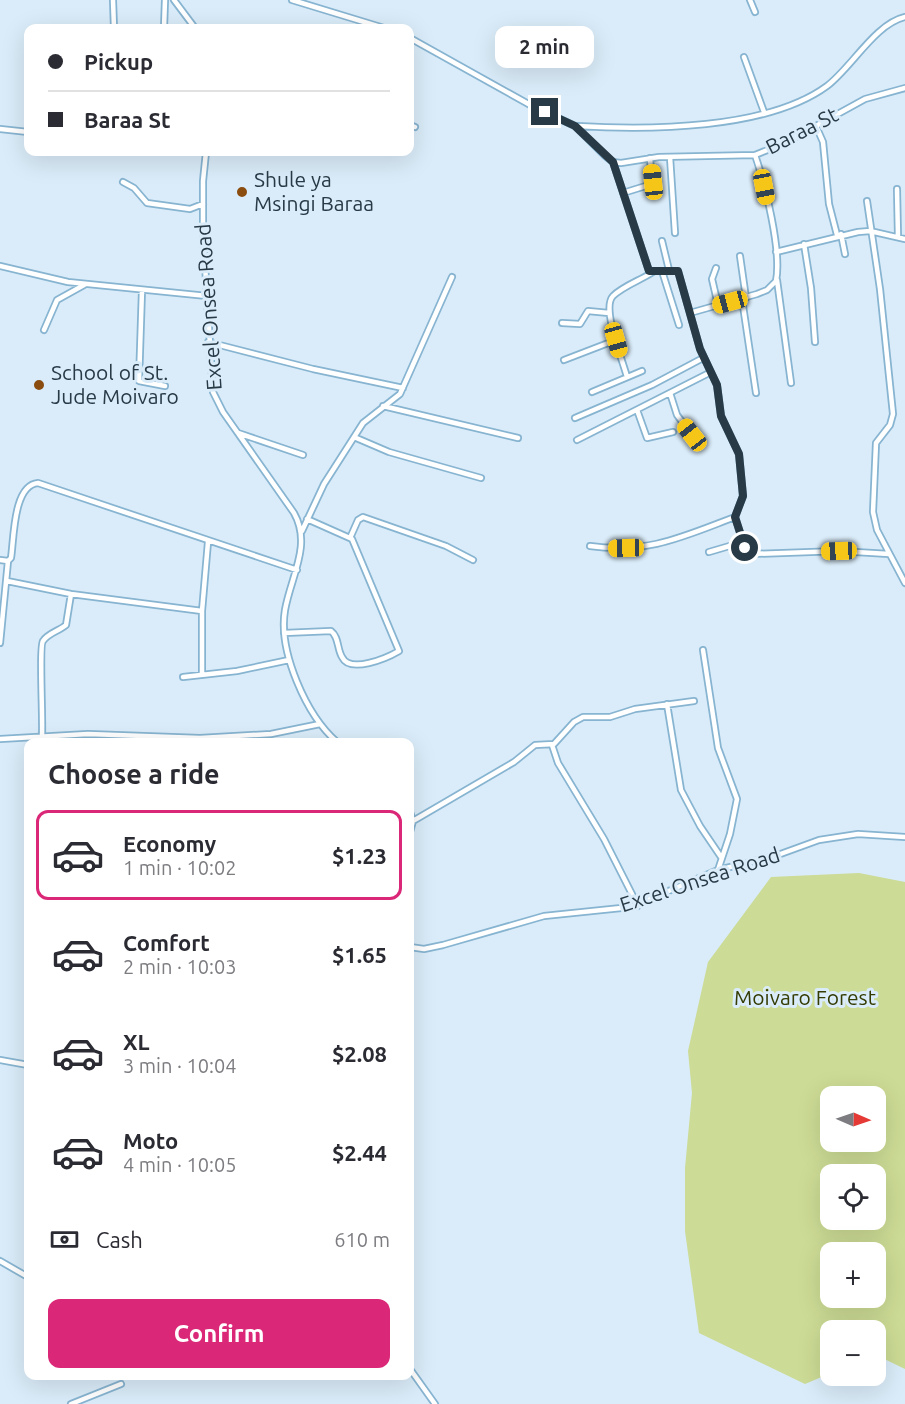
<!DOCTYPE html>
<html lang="en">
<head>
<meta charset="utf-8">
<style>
  body { margin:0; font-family:Ubuntu,sans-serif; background:#f7f7f7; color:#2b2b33; height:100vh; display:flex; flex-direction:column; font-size:22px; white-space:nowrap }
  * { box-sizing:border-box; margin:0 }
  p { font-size:20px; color:#7c7c81 }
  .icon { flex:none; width:33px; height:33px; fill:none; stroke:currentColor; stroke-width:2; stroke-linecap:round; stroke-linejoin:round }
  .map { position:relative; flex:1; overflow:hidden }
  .sheet { position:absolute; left:24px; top:738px; width:390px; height:642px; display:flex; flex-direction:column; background:#fff; border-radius:12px; box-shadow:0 6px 24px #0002 }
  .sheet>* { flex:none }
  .top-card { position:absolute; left:24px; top:24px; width:390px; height:132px; border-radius:12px; box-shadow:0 6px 24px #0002; display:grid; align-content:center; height:132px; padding:0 24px; background:#fff }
  .needle { width:39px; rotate:92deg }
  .controls { position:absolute; left:820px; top:1086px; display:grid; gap:12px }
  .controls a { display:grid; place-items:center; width:66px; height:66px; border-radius:12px; background:#fff; box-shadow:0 6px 24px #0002; font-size:30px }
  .end { position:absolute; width:27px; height:27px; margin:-14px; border:8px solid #273a46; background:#fff; box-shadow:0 0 0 3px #fff }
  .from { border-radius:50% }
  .bubble { position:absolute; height:42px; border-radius:12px; background:#fff; box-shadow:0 6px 24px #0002; font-size:20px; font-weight:600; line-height:42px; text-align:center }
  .car { position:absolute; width:18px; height:36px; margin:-18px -9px; border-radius:8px; box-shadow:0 0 4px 2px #0007; background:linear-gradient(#f5c518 24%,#345 0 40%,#f5c518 0 76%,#345 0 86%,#f5c518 0) }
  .top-card b { display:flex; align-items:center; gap:21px; height:57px; font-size:22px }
  .top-card b+b { border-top:2px solid #e1e1e2 }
  .top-card i { width:15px; height:15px; background:#2b2b33 }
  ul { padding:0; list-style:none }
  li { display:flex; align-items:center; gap:18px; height:90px; margin:0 12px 9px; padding:0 12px; border:3px solid transparent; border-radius:12px }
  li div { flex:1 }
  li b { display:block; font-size:22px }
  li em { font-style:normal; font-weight:600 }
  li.on { border-color:#db2777 }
  li>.icon { width:54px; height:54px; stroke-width:1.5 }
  h2 { padding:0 24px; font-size:27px; line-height:72px }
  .pay { display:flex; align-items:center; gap:15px; height:66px; padding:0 24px; font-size:22px }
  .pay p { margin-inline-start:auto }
  .cta { display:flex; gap:12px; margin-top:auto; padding:12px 24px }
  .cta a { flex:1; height:69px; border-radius:12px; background:#db2777; color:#fff; font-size:24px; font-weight:600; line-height:69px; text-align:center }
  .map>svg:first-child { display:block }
  .green { fill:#ccdb95; fill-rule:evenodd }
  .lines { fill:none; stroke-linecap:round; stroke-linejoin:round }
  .street-casing { stroke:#87b4d1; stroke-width:8 }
  .street { stroke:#fff; stroke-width:4.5 }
  .route { stroke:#273a46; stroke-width:8 }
  .poi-dot { fill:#8a4c0f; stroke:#daecf9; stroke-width:2 }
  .labels { text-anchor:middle; stroke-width:6; stroke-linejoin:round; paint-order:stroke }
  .street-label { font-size:21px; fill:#273a46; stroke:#daecf9 }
  .poi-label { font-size:21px; fill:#273a46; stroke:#daecf9; text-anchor:start }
  .park-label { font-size:21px; fill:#343c04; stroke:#daecf9 }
</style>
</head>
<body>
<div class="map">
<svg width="905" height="1404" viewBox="0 0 905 1404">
  <rect width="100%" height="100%" fill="#daecf9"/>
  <!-- green -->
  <path class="green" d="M859 873 905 882V1369L876 1355V1330H831V1373L805 1384 699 1333 685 1231V1168L692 1093 688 1051 708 962 771 877ZM831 1096H876V1142H831ZM831 1174H876V1220H831ZM831 1252H876V1298H831Z"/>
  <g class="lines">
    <!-- street casing -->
    <g class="street-casing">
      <path id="street" d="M113 0 114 28
        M174 0 195 28
        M292 0 384 28
        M750 0 755 12
        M164 28 165 0
        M410 38 532 106 575 126 604 155 613 162 621 163 659 157 755 155 785 143 865 99 905 88
        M744 57 764 112
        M410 125 415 127
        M577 126C648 130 767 130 827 86 852 67 875 24 905 17
        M816 126 823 142 829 204 837 235
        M0 129 28 132
        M206 152 203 181V233L213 392 223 412 294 513C312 545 291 576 285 610 278 651 306 715 337 742
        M670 157 675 233
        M123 182 134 188 147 203 190 209 203 204
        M897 189 898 237
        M623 193 652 184 650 158
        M867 201 880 289 893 414 890 425 876 443 873 512 877 530 905 583
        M841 234 845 254
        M662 241 669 270
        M804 244 811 288 815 342
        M776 252 858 232 870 231 905 239
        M740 256 746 298
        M0 266 68 282 207 296
        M716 268 712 279 718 305
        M662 271 679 325
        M777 280 791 383
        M142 290 139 381 165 386
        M742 299 756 393
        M690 313 757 294 767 290 776 281C782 251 765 184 755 155
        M562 323 580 324 588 311 609 313
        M44 330 57 300 84 285
        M208 342 313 369 403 388
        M564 360 616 340
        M627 377C623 361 601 308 613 296 623 286 641 280 653 272
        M592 392 642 371
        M670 393 677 415 692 435
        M383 406 518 438
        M637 410 647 438 673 432
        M575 418 652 385 703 358
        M238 433 303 455
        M354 437 389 452 481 478
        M577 440 711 372
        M735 517 745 548 752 554 839 551 889 554
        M302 531 324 484 363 423 400 394 452 277
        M350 538 358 520 363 517 446 546 473 560
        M590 546C648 554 682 537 735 517L743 496 739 454 721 416 717 385 700 349 678 271H649L613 162
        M709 552 743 542
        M0 560 8 561 11 558C14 539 13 485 38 483L297 570
        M7 581 71 594 202 611
        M284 633 331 631C339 637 337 649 342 657 350 674 387 658 399 651L352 539 307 519
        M0 643 8 561
        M703 650 718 748 737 799 730 834 718 870
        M202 675V611L208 542
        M183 677 237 671 289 660
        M667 704 681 790 700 826 721 857
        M42 735C43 720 39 646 43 641 48 633 59 631 66 625L71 594
        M0 739 88 734 200 738 271 734 320 724
        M552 745 558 763 604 839 638 906
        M410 812 413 821
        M410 832 413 821 514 762 535 745 554 744 574 722 583 717H610L635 709 694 701
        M410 947 424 949 443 945 544 916 631 907 718 870 775 856 819 840 858 834 905 837
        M0 1060 28 1065
        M0 1261 28 1277
        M410 1369 435 1404
        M71 1404 121 1384"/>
    </g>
    <!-- street -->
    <use href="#street" class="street"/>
  </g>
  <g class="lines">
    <!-- route -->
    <path class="route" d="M545 112 575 126 613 162 649 271H678L700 349 717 385 721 416 739 454 743 496 735 517 745 548"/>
  </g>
  <!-- markers -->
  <g class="poi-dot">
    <circle cx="242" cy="192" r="6"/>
    <circle cx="39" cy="385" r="6"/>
  </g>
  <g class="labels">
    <!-- street labels -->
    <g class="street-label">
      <text transform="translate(802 131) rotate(-27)" y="7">Baraa St</text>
      <text transform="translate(209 307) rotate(-94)" y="7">Excel Onsea Road</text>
      <text transform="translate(700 880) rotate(-18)" y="7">Excel Onsea Road</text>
    </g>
    <!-- poi labels -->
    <g class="poi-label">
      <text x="254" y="187">Shule ya<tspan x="254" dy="24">Msingi Baraa</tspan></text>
      <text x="51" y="380">School of St.<tspan x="51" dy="24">Jude Moivaro</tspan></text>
    </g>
    <!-- park labels -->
    <g class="park-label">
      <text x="805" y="1005">Moivaro Forest</text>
    </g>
  </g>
</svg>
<div class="controls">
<a><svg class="needle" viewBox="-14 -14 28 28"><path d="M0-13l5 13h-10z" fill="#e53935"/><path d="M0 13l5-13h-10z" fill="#7c7c81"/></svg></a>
<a><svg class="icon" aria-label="locate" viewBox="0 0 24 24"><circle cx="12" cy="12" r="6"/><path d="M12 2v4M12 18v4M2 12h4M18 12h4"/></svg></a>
<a>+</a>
<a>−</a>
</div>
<i class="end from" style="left:745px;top:548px"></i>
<i class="end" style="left:545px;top:112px"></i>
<div class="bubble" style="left:495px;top:26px;width:99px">2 min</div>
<i class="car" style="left:653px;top:182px;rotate:354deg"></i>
<i class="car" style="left:764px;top:187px;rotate:169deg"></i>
<i class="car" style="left:730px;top:302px;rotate:255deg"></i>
<i class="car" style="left:616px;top:340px;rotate:164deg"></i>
<i class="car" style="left:692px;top:435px;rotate:322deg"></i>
<i class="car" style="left:626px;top:548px;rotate:269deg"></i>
<i class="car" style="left:839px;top:551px;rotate:268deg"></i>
<div class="top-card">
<b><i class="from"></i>Pickup</b>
<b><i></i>Baraa St</b>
</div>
<section class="sheet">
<h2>Choose a ride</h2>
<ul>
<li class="on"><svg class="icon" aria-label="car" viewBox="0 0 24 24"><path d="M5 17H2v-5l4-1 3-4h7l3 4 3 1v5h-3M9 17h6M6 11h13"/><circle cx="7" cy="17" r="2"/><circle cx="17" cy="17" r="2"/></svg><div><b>Economy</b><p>1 min · 10:02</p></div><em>$1.23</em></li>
<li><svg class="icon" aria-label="car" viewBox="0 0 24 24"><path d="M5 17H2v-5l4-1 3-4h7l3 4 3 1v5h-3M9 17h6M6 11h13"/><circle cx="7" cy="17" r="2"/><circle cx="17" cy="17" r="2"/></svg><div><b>Comfort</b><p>2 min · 10:03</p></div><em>$1.65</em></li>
<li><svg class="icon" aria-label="car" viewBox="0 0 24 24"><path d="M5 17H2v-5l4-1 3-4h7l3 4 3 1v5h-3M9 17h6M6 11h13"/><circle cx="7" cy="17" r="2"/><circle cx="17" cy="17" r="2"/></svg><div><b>XL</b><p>3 min · 10:04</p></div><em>$2.08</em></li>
<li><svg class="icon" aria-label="car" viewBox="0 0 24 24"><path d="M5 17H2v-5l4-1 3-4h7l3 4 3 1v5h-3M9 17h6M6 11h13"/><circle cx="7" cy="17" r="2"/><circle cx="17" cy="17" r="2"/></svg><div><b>Moto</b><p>4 min · 10:05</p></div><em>$2.44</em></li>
</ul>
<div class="pay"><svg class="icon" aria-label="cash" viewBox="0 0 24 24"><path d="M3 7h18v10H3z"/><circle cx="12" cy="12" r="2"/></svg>Cash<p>610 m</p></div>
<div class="cta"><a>Confirm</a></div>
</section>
</div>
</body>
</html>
